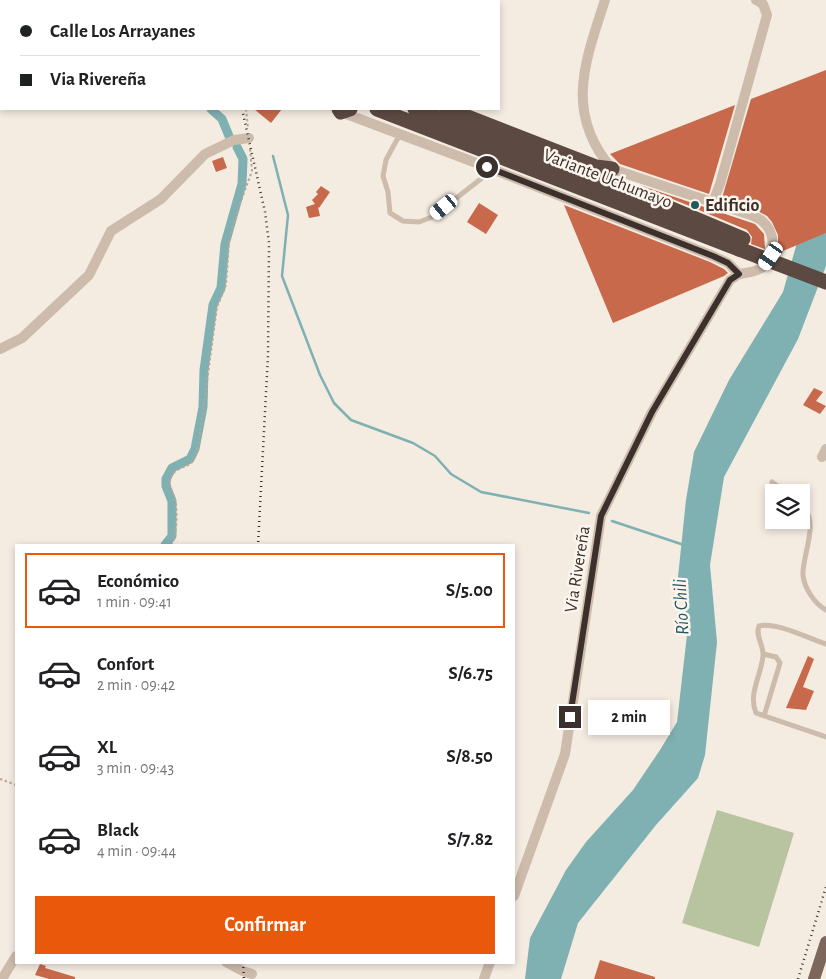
<!DOCTYPE html>
<html lang="es">
<head>
<meta charset="utf-8">
<style>
  body { margin:0; font-family:"Alegreya Sans",sans-serif; background:#f6f6f6; color:#202124; height:100vh; display:flex; flex-direction:column; font-size:19px; white-space:nowrap }
  * { box-sizing:border-box; margin:0 }
  p { font-size:16px; color:#757577 }
  .icon { flex:none; width:28px; height:28px; fill:none; stroke:currentColor; stroke-width:2; stroke-linecap:round; stroke-linejoin:round }
  .map { position:relative; flex:1; overflow:hidden }
  .drawer { position:absolute; left:15px; top:544px; width:500px; height:420px; display:flex; flex-direction:column; background:#fff; border-radius:0px; box-shadow:0 2px 8px #0003 }
  .drawer>* { flex:none }
  .banner { position:absolute; left:0px; top:0px; width:500px; height:110px; box-shadow:0 2px 8px #0003; display:grid; align-content:center; height:110px; padding:0 20px; background:#fff }
  .controls { position:absolute; left:765px; top:484px; display:grid; gap:10px }
  .controls a { display:grid; place-items:center; width:45px; height:45px; border-radius:0px; background:#fff; box-shadow:0 2px 8px #0003; font-size:25px }
  .end { position:absolute; width:22px; height:22px; margin:-11px; border:6px solid #3b302b; background:#fff; box-shadow:0 0 0 2px #fff }
  .from { border-radius:50% }
  .bubble { position:absolute; height:35px; border-radius:0px; background:#fff; box-shadow:0 2px 8px #0003; font-size:16px; font-weight:700; line-height:35px; text-align:center }
  .car { position:absolute; width:15px; height:30px; margin:-15px -8px; border-radius:6px; box-shadow:0 0 4px 1px #0007; background:linear-gradient(#fff 24%,#345 0 40%,#fff 0 76%,#345 0 86%,#fff 0) }
  .banner b { display:flex; align-items:center; gap:18px; height:48px; font-size:19px }
  .banner b+b { border-top:1px solid #e0e0e0 }
  .banner i { width:12px; height:12px; background:#202124 }
  ul { padding:9px 0 0; list-style:none }
  li { display:flex; align-items:center; gap:15px; height:75px; margin:0 10px 8px; padding:0 10px; border:2px solid transparent; border-radius:0px }
  li div { flex:1 }
  li b { display:block; font-size:19px }
  li em { font-style:normal; font-weight:700 }
  li.active { border-color:#ea580c }
  li>.icon { width:45px; height:45px; stroke-width:1.5 }
  .action { display:flex; gap:10px; margin-top:auto; padding:10px 20px }
  .action a { flex:1; height:58px; border-radius:0px; background:#ea580c; color:#fff; font-size:20px; font-weight:700; line-height:58px; text-align:center }
  .map>svg:first-child { display:block }
  .green { fill:#b8c4a0 }
  .water { fill:#7fb0b2 }
  .lines { fill:none; stroke-linecap:round; stroke-linejoin:round }
  .stream { stroke:#7fb0b2; stroke-width:2.5 }
  .canal { stroke:#7fb0b2; stroke-width:9 }
  .building { fill:#c8694b }
  .path { stroke:#b9a596; stroke-width:2; stroke-dasharray:2.5 2.5; stroke-linecap:butt }
  .lane { stroke:#cdbbac; stroke-width:5 }
  .street { stroke:#cdbbac; stroke-width:10 }
  .secondary { stroke:#a18a7d; stroke-width:12 }
  .primary { stroke:#7d675c; stroke-width:12 }
  .highway { stroke:#5c4a42; stroke-width:15 }
  .rail { stroke:#3b302b; stroke-width:2.5; stroke-dasharray:1 4; stroke-linecap:butt }
  .highway-bridge { stroke:#5c4a42; stroke-width:15 }
  .route { stroke:#3b302b; stroke-width:6 }
  .poi-dot { fill:#1f5a5e; stroke:#fbf5ee; stroke-width:2 }
  .labels { text-anchor:middle; stroke-width:5; stroke-linejoin:round; paint-order:stroke }
  .street-label { font-size:18px; fill:#3b302b; stroke:#fbf5ee }
  .poi-label { font-size:18px; font-weight:bold; fill:#3b302b; stroke:#fbf5ee; text-anchor:start }
  .water-label { font-size:19px; font-style:italic; fill:#1f5a5e; stroke:#fbf5ee }
</style>
</head>
<body>
<div class="map">
<svg width="826" height="979" viewBox="0 0 826 979">
  <rect width="100%" height="100%" fill="#f4ebe1"/>
  <!-- green -->
  <path class="green" d="M717 810 794 833 759 947 682 923Z"/>
  <!-- water -->
  <path class="water" d="M826 103V266L798 339 724 477 710 565 717 642 705 755 698 778 656 825 578 923 561 979H525L530 938 566 870 586 842 633 790 660 750 677 722 688 626 678 577 686 500 694 452 729 380 783 292 816 176Z"/>
  <g class="lines">
    <!-- stream -->
    <path class="stream" d="M201 0 202 1
      M273 156 288 215 282 276 320 375 334 403 351 420 413 443 435 456 451 474 481 492 589 513
      M612 521 684 545"/>
    <!-- canal -->
    <path class="canal" d="M211 109 222 119 229 136
      M165 545 172 536V501L166 486V479L172 468 190 459 195 449 203 407 204 370 213 305 221 288 225 244 242 184 243 159 237 147"/>
  </g>
  <!-- building -->
  <path class="building" d="M826 70V233L778 253V235L772 222 767 216 754 209 722 198 751 99Z
    M735 105 709 194 620 164 610 154Z
    M254 109H282L271 123Z
    M223 157 227 168 216 172 212 161Z
    M639 185 755 224 764 234 765 249 751 244 752 237 747 230Z
    M321 186 330 192 319 208 318 207 320 216 309 218 306 207 315 204 312 200 318 194 316 192Z
    M479 203 498 215 486 234 467 222Z
    M564 205 710 262 724 269 728 273 724 276 613 323Z
    M814 388 823 392 816 401 826 406 820 414 803 405Z
    M808 656 814 659 803 687 814 691 806 710 786 708Z
    M600 960 655 977V979H594Z
    M40 964 46 966 45 968 75 977V979H49L35 975Z"/>
  <g class="lines">
    <!-- path -->
    <path class="path" d="M246 109 248 128
      M171 545C177 538 178 509 175 500 174 494 169 487 170 481 171 468 185 469 192 462 195 458 197 452 198 448L217 307 226 285 229 242 239 206 252 171 250 148
      M0 779 16 785"/>
    <!-- lane -->
    <path class="lane" d="M400 134 386 160 383 176 388 192 390 213 403 221 419 222 432 217 482 178 487 167
      M772 482 786 492
      M801 505C821 520 802 555 803 575 804 588 815 604 826 610
      M826 644C810 639 775 621 759 626 755 637 764 645 763 656 761 676 748 694 756 713L826 737
      M763 654 776 657 780 663 764 716"/>
    <!-- street -->
    <path class="street" d="M341 112 487 167 713 256 728 263 739 274
      M713 202 720 184 767 15 763 4 756 0
      M0 349 22 338 89 275 111 231 161 199 205 154 234 140 249 138
      M822 457 826 449
      M514 896 565 754 601 516 652 412 730 280C733 278 737 275 740 274 749 272 755 273 763 267 776 255 776 232 762 221 759 218 755 217 751 215L612 169C564 113 585 62 605 0
      M226 962 243 971 252 974
      M2 979 16 956
      M484 979 490 962"/>
    <!-- secondary -->
    <path class="secondary" d="M55 0 58 1
      M156 0 157 1
      M266 1 267 0"/>
    <!-- primary -->
    <path class="primary" d="M814 979 826 942"/>
    <!-- highway -->
    <path class="highway" d="M91 0 94 1
      M130 0 134 1
      M339 109 341 112 350 109
      M377 109 739 249
      M415 109 624 189 743 239
      M447 109 596 167 612 169"/>
    <!-- rail -->
    <path class="rail" d="M219 0V1
      M242 109 265 212 269 243 268 355 258 545
      M243 962 244 979
      M798 979 826 887"/>
    <!-- highway-bridge -->
    <path class="highway-bridge" d="M739 249 826 282"/>
  </g>
  <g class="lines">
    <!-- route -->
    <path class="route" d="M487 167 713 256 728 263 739 274 730 280 652 412 601 516 570 717"/>
  </g>
  <!-- markers -->
  <circle class="poi-dot" cx="695" cy="205" r="5"/>
  <g class="labels">
    <!-- street labels -->
    <g class="street-label">
      <text transform="translate(608 178) rotate(21)" y="6">Variante Uchumayo</text>
      <text transform="translate(577 569) rotate(-81)" y="6">Via Rivereña</text>
    </g>
    <!-- poi labels -->
    <g class="poi-label">
      <text x="705" y="211">Edificio</text>
    </g>
    <!-- water labels -->
    <g class="water-label">
      <text transform="translate(680 607) rotate(-93)" y="7">Río Chili</text>
    </g>
  </g>
</svg>
<div class="controls">
<a><svg class="icon" aria-label="layers" viewBox="0 0 24 24"><path d="M12 4l9 5-9 5-9-5zM3 14l9 5 9-5"/></svg></a>
</div>
<i class="end from" style="left:487px;top:167px"></i>
<i class="end" style="left:570px;top:717px"></i>
<div class="bubble" style="left:588px;top:700px;width:82px">2 min</div>
<i class="car" style="left:444px;top:207px;rotate:231deg"></i>
<i class="car" style="left:771px;top:256px;rotate:215deg"></i>
<div class="banner">
<b><i class="from"></i>Calle Los Arrayanes</b>
<b><i></i>Via Rivereña</b>
</div>
<section class="drawer">
<ul>
<li class="active"><svg class="icon" aria-label="car" viewBox="0 0 24 24"><path d="M5 17H2v-5l4-1 3-4h7l3 4 3 1v5h-3M9 17h6M6 11h13"/><circle cx="7" cy="17" r="2"/><circle cx="17" cy="17" r="2"/></svg><div><b>Económico</b><p>1 min · 09:41</p></div><em>S/5.00</em></li>
<li><svg class="icon" aria-label="car" viewBox="0 0 24 24"><path d="M5 17H2v-5l4-1 3-4h7l3 4 3 1v5h-3M9 17h6M6 11h13"/><circle cx="7" cy="17" r="2"/><circle cx="17" cy="17" r="2"/></svg><div><b>Confort</b><p>2 min · 09:42</p></div><em>S/6.75</em></li>
<li><svg class="icon" aria-label="car" viewBox="0 0 24 24"><path d="M5 17H2v-5l4-1 3-4h7l3 4 3 1v5h-3M9 17h6M6 11h13"/><circle cx="7" cy="17" r="2"/><circle cx="17" cy="17" r="2"/></svg><div><b>XL</b><p>3 min · 09:43</p></div><em>S/8.50</em></li>
<li><svg class="icon" aria-label="car" viewBox="0 0 24 24"><path d="M5 17H2v-5l4-1 3-4h7l3 4 3 1v5h-3M9 17h6M6 11h13"/><circle cx="7" cy="17" r="2"/><circle cx="17" cy="17" r="2"/></svg><div><b>Black</b><p>4 min · 09:44</p></div><em>S/7.82</em></li>
</ul>
<div class="action"><a>Confirmar</a></div>
</section>
</div>
</body>
</html>
